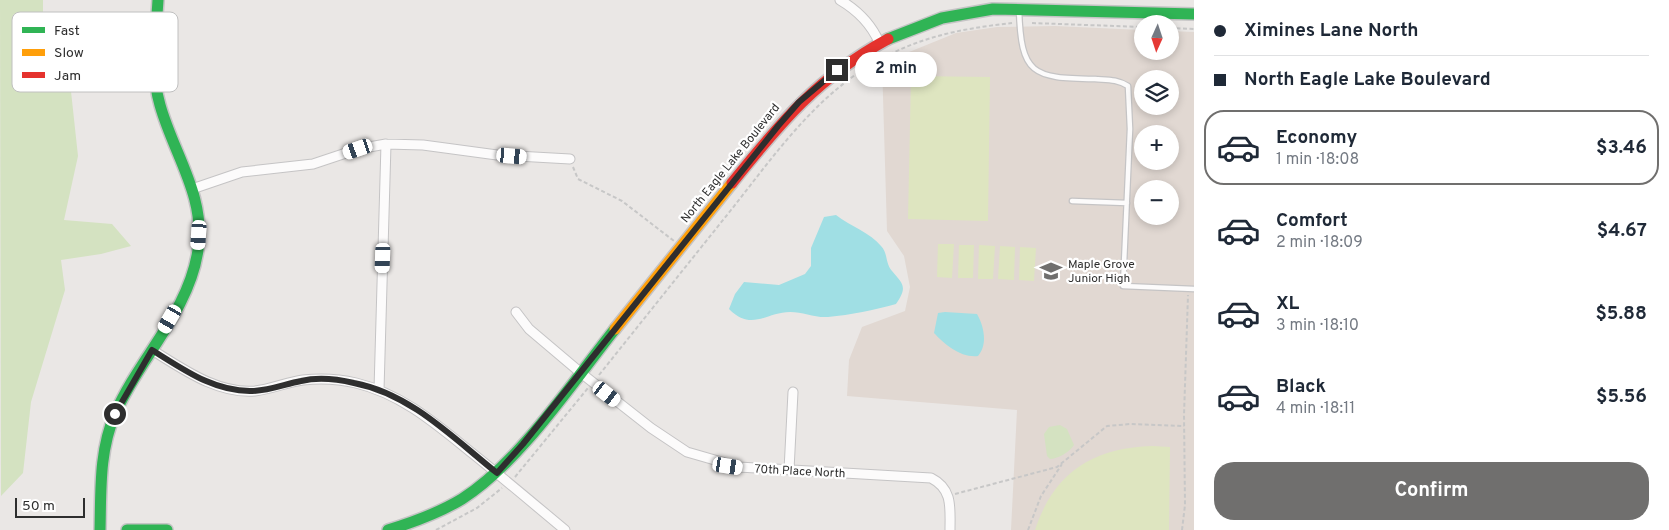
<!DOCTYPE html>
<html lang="en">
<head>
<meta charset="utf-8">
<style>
  body { margin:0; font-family:Overpass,sans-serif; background:#f6f6f7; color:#1f2937; height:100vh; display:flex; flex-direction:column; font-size:19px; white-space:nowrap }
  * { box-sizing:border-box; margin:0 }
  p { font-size:16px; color:#747a83 }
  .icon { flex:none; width:28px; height:28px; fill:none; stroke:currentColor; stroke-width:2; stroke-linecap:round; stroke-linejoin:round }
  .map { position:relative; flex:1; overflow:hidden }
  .drawer { display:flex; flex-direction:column; background:#fff; width:475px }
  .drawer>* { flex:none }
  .top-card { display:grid; align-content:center; height:110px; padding:0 20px; background:#fff }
  .needle { width:32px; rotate:183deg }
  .controls { position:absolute; left:1134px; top:15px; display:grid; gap:10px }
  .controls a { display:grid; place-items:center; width:45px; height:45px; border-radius:50%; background:#fff; box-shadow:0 2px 8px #0003; font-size:25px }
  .scale { position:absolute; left:15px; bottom:12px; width:70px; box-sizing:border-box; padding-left:5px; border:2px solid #2e2e2e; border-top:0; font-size:14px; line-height:18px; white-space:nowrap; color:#2e2e2e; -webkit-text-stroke:4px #fff; paint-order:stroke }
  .end { position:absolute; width:22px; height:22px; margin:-11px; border:6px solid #2e2e2e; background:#fff; box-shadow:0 0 0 2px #fff }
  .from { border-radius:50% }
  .bubble { position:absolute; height:35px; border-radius:18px; background:#fff; box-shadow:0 2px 8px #0003; font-size:16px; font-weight:700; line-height:35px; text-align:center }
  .car { position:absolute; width:15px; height:30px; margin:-15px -8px; border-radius:6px; box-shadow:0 0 4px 1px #0007; background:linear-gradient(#fff 24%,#345 0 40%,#fff 0 76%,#345 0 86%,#fff 0) }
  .top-card b { display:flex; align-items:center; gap:18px; height:48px; font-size:19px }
  .top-card b+b { border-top:1px solid #e0e1e3 }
  .top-card i { width:12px; height:12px; background:#1f2937 }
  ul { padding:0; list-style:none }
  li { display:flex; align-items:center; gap:15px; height:75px; margin:0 10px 8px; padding:0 10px; border:2px solid transparent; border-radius:20px }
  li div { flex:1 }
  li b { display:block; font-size:19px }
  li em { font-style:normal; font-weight:700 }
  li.on { border-color:#706f6e }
  li>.icon { width:45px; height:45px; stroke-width:1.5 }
  .primary-button { display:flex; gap:10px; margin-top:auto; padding:10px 20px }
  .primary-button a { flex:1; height:58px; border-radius:20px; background:#706f6e; color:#fff; font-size:20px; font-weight:700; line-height:58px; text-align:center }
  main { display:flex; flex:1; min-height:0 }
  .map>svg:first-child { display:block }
  .education { fill:#e1d8d2; fill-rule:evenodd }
  .green { fill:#d4e2c1 }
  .pitch { fill:#dee5c0 }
  .water { fill:#a0dfe4 }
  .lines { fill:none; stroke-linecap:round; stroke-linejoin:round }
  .lane-casing { stroke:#c5c4c5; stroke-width:7 }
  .street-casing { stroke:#c5c4c5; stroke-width:11 }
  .fast-casing { stroke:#c5c4c5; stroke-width:14 }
  .slow-casing { stroke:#c5c4c5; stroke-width:14 }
  .jam-casing { stroke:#c5c4c5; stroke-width:14 }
  .path { stroke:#c7c7c7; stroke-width:2; stroke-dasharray:4 2.5; stroke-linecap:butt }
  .lane { stroke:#fcfbfb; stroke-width:4.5 }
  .street { stroke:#fcfbfb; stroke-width:9 }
  .fast { stroke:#30b455; stroke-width:11 }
  .slow { stroke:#ff9f0a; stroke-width:11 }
  .jam { stroke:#e5322d; stroke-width:11 }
  .route { stroke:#2e2e2e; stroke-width:6 }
  .labels { text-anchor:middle; stroke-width:4.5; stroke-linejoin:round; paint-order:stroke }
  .street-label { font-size:12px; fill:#2e2e2e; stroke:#fff }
  .poi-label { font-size:12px; fill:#2e2e2e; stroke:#fff; text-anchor:start }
  .key { fill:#fff; stroke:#c0c0c0; stroke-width:1 }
  .key-label { font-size:14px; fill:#2e2e2e }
</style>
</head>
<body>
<main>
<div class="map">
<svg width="1194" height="530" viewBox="0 0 1194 530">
  <rect width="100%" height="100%" fill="#eae7e5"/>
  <!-- education -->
  <path class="education" d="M1055 26 1142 30V51H1170V31L1194 32V530H1011L1017 410 847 396 849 360 862 327 905 311 910 287 904 256 887 231 882 63 956 33 997 27ZM1142 79H1170V106H1142ZM1142 134H1170V161H1142ZM1142 189H1170V216H1142Z"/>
  <!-- green -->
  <path class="green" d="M0 0H43V17L59 18 65 36 78 156 64 220 112 224 131 246 101 254 61 260 65 290 31 402 23 473 1 496Z
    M1060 425 1067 429 1074 445C1070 452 1057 459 1050 459L1047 456 1044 434 1049 427Z"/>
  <!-- pitch -->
  <path class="pitch" d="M911 76 990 77 988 221 908 219Z
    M938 244H954L952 278 937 277Z
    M959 245H974L973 278H958Z
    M979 245 995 246 993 279H978Z
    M1000 246 1015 247 1014 280 998 279Z
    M1020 247 1036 248 1034 281 1019 280Z
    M1152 446 1170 447 1169 530H1035C1054 472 1093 448 1152 446Z"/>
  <!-- water -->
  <path class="water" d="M836 215C850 226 871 233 881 246 888 253 885 263 892 271 903 284 908 287 896 304 874 310 851 315 828 317 815 318 803 312 790 312 766 312 752 332 729 309L735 294 744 282 779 285 805 274 811 266V248L824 217Z
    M945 312 977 314C984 326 988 345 978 356 961 358 945 345 934 333L938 313Z"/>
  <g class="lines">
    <!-- lane casing -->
    <g class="lane-casing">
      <path id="lane" d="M1019 9C1021 75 1032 78 1095 79 1107 80 1117 79 1128 86L1130 129 1123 286 1194 289
        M1072 201 1127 203"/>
    </g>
    <!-- street casing -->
    <g class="street-casing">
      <path id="street" d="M840 0C857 10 871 24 879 42
        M195 188 242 172 313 164 358 149 386 144 423 145 497 155 570 159
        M516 312 529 329 581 373 651 428 687 452 739 467 931 478C953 489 950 508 950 530
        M152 350C183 369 217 394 255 391 272 389 287 382 303 380 321 378 339 379 356 383 402 394 436 424 472 453 503 478 534 504 565 530
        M379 390 386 144
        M789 470 793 392"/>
    </g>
    <!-- fast casing -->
    <g class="fast-casing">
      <path id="fast" d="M888 39 942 18 993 9 1194 14
        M100 530C101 491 99 451 115 414 139 358 189 312 198 250 206 196 174 155 160 105 150 71 156 35 158 0
        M127 530H167
        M388 530C414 522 439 513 462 499 520 462 572 383 615 329"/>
    </g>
    <!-- slow casing -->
    <g class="slow-casing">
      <path id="slow" d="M615 329 732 183"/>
    </g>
    <!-- jam casing -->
    <g class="jam-casing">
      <path id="jam" d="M732 183C781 122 818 77 888 39"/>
    </g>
    <!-- path -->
    <path class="path" d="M1032 23 1142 27
      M1170 28 1194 29
      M573 167 578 179 622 201 674 241
      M599 375C643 320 687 265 731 210 773 157 813 99 872 64 918 37 959 29 1012 23
      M515 477 588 388
      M955 494 1057 467 1107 426 1130 424 1184 426
      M436 530 477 508 502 488
      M1028 530 1041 496 1062 464
      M1182 530 1185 505 1184 415 1188 295"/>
    <!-- lane -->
    <use href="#lane" class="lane"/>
    <!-- street -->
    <use href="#street" class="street"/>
    <!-- fast -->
    <use href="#fast" class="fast"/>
    <!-- slow -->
    <use href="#slow" class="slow"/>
    <!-- jam -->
    <use href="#jam" class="jam"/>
  </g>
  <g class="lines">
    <!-- route -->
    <path class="route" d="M115 414 152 350C183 369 214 392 252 391 269 391 285 384 301 381 318 377 337 379 354 383 411 394 453 438 497 473L523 444 778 126 799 102 837 70"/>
  </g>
  <!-- icons -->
  <defs>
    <g id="school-bare" transform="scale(1.725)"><path d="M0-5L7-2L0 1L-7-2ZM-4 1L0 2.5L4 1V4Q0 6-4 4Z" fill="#706f6e" stroke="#fff" stroke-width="2.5" paint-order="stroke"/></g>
  </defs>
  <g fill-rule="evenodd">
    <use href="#school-bare" x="1051" y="271"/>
  </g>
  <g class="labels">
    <!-- street labels -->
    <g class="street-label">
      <text transform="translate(730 163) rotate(-51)" y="4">North Eagle Lake Boulevard</text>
      <text transform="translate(800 471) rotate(3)" y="4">70th Place North</text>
    </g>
    <!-- poi labels -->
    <g class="poi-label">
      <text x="1068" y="268">Maple Grove<tspan x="1068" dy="14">Junior High</tspan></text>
    </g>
  </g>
  <!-- legend -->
  <rect x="12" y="12" width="166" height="80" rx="8" class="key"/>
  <rect x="22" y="27" width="23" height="6" fill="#30b455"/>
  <rect x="22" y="49" width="23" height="7" fill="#ff9f0a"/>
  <rect x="22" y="72" width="23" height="6" fill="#e5322d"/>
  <g class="key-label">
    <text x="54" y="35">Fast</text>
    <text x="54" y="57">Slow</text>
    <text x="54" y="80">Jam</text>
  </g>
</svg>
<div class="controls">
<a><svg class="needle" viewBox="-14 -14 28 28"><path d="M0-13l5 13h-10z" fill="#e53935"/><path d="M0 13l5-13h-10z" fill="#747a83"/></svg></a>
<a><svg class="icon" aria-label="layers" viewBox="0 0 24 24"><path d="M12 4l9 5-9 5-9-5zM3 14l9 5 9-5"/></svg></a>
<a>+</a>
<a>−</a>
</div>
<div class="scale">50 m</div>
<i class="end from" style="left:115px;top:414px"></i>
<i class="end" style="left:837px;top:70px"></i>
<div class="bubble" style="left:855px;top:52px;width:82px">2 min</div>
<i class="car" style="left:358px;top:149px;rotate:251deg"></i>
<i class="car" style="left:512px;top:156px;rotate:95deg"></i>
<i class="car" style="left:199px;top:235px;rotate:184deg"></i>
<i class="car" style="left:383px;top:258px;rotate:182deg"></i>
<i class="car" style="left:170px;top:319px;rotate:210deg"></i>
<i class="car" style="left:607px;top:394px;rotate:128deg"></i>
<i class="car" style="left:728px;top:466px;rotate:99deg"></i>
</div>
<section class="drawer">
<div class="top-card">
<b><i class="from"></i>Ximines Lane North</b>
<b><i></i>North Eagle Lake Boulevard</b>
</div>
<ul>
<li class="on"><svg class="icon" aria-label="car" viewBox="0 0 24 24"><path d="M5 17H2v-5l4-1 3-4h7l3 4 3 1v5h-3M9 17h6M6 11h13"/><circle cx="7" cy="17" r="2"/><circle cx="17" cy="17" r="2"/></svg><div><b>Economy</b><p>1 min · 18:08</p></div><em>$3.46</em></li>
<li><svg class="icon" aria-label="car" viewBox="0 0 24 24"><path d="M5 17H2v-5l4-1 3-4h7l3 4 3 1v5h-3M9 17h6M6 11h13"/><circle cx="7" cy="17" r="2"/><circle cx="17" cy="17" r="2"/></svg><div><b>Comfort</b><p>2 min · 18:09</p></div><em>$4.67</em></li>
<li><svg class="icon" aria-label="car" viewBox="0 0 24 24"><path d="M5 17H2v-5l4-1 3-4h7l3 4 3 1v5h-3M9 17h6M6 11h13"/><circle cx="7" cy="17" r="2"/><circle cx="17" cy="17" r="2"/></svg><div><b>XL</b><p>3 min · 18:10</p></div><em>$5.88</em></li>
<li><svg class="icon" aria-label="car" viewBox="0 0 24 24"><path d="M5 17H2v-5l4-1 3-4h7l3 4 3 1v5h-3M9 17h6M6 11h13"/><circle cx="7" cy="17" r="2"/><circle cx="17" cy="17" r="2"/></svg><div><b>Black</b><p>4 min · 18:11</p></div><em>$5.56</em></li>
</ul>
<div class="primary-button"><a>Confirm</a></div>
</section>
</main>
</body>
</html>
